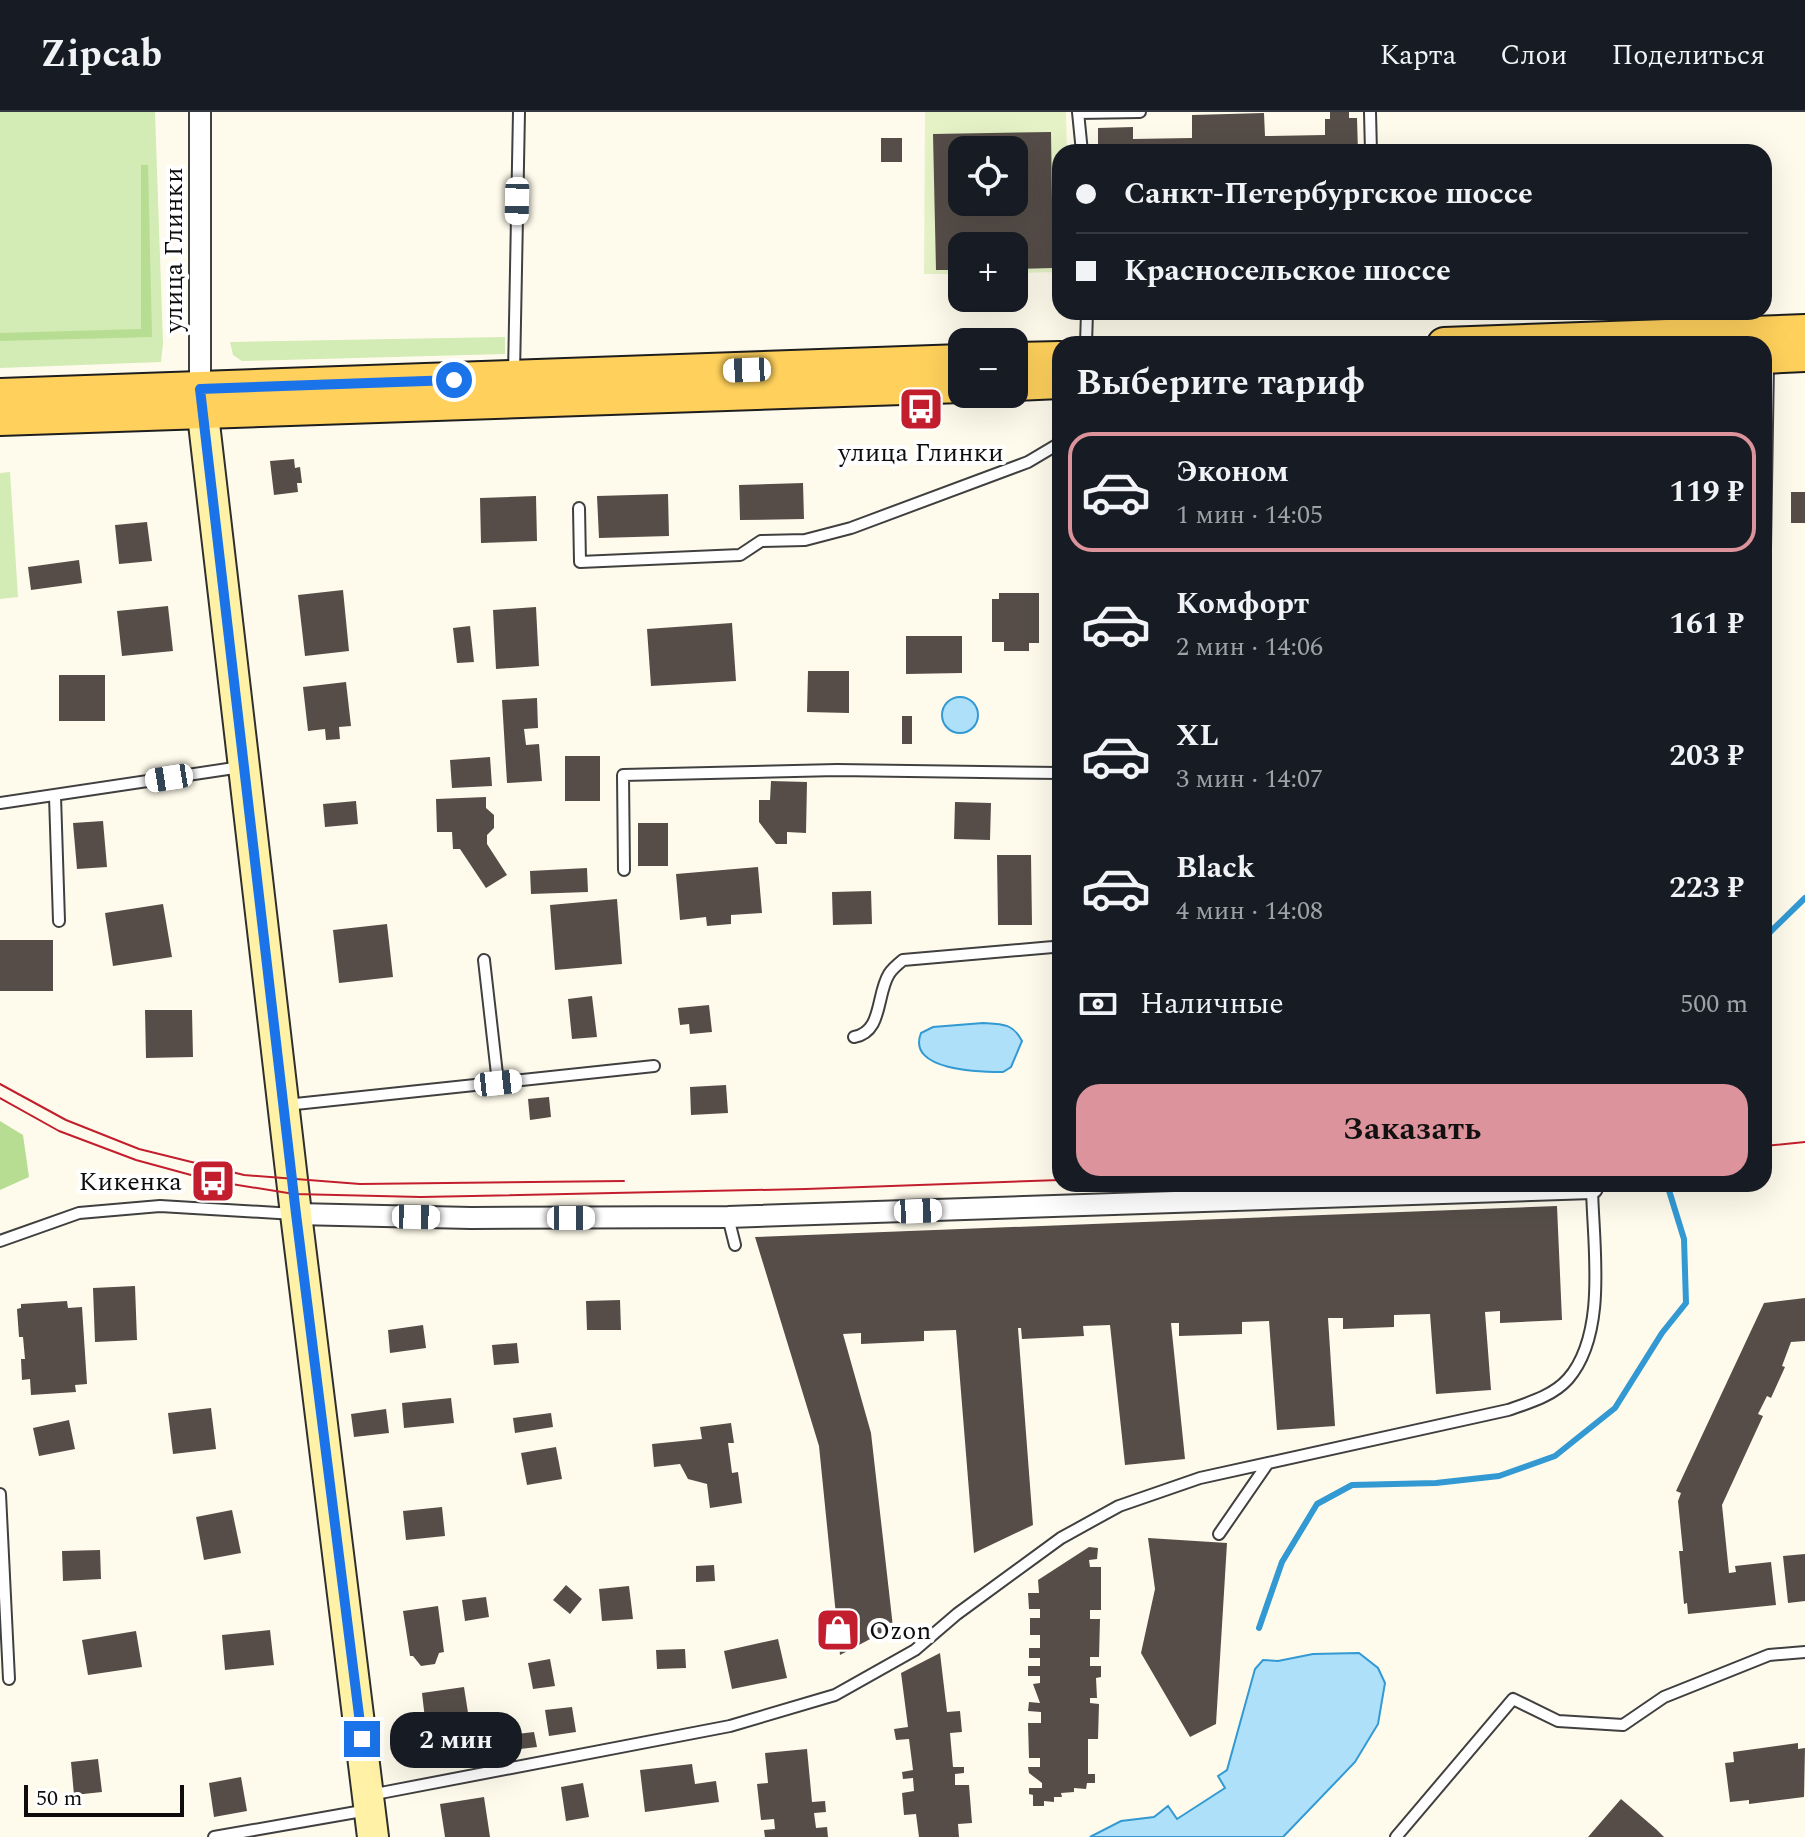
<!DOCTYPE html>
<html lang="ru">
<head>
<meta charset="utf-8">
<style>
  body { margin:0; font-family:Spectral,serif; background:#20242c; color:#f1f3f6; height:100vh; display:flex; flex-direction:column; font-size:30px; white-space:nowrap }
  * { box-sizing:border-box; margin:0 }
  p { font-size:26px; color:#9ea1a6 }
  .icon { flex:none; width:44px; height:44px; fill:none; stroke:currentColor; stroke-width:2; stroke-linecap:round; stroke-linejoin:round }
  .map { position:relative; flex:1; overflow:hidden }
  .panel { position:absolute; left:1052px; top:224px; width:720px; height:856px; display:flex; flex-direction:column; background:#171b24; border-radius:24px; box-shadow:0 8px 32px #0002 }
  .panel>* { flex:none }
  .top-card { position:absolute; left:1052px; top:32px; width:720px; height:176px; border-radius:24px; box-shadow:0 8px 32px #0002; display:grid; align-content:center; height:176px; padding:0 24px; background:#171b24 }
  .fabs { position:absolute; left:948px; top:24px; display:grid; gap:16px }
  .fabs a { display:grid; place-items:center; width:80px; height:80px; border-radius:16px; background:#171b24; box-shadow:0 8px 32px #0002; font-size:40px }
  .scale { position:absolute; left:24px; bottom:20px; width:160px; box-sizing:border-box; padding-left:8px; border:4px solid #0d0d0d; border-top:0; font-size:22px; line-height:28px; white-space:nowrap; color:#0d0d0d; -webkit-text-stroke:6px #fff; paint-order:stroke }
  .end { position:absolute; width:36px; height:36px; margin:-18px; border:10px solid #1a73e8; background:#fff; box-shadow:0 0 0 4px #fff }
  .from { border-radius:50% }
  .bubble { position:absolute; height:56px; border-radius:24px; background:#171b24; box-shadow:0 8px 32px #0002; font-size:26px; font-weight:700; line-height:56px; text-align:center }
  .car { position:absolute; width:24px; height:48px; margin:-24px -12px; border-radius:10px; box-shadow:0 0 6px 2px #0007; background:linear-gradient(#fff 24%,#345 0 40%,#fff 0 76%,#345 0 86%,#fff 0) }
  .top-card b { display:flex; align-items:center; gap:28px; height:76px; font-size:30px }
  .top-card b+b { border-top:2px solid #363941 }
  .top-card i { width:20px; height:20px; background:#f1f3f6 }
  ul { padding:0; list-style:none }
  li { display:flex; align-items:center; gap:24px; height:120px; margin:0 16px 12px; padding:0 8px; border:4px solid transparent; border-radius:24px }
  li div { flex:1 }
  li b { display:block; font-size:30px }
  li em { font-style:normal; font-weight:700 }
  li.selected { border-color:#dc939c }
  li>.icon { width:72px; height:72px; stroke-width:1.5 }
  h2 { padding:0 24px; font-size:36px; line-height:96px }
  .pay { display:flex; align-items:center; gap:20px; height:88px; padding:0 24px; font-size:30px }
  .pay p { margin-inline-start:auto }
  .primary-button { display:flex; gap:16px; margin-top:auto; padding:16px 24px }
  .primary-button a { flex:1; height:92px; border-radius:24px; background:#dc939c; color:#111; font-size:32px; font-weight:700; line-height:92px; text-align:center }
  header { display:flex; align-items:center; gap:48px; box-sizing:border-box; height:112px; padding:0 40px; background:#171b24; border-bottom:2px solid #363941 }
  header strong { font-size:38px }
  nav { display:flex; gap:44px; margin-inline-start:auto; font-size:28px }
  .map>svg:first-child { display:block }
  .green { fill:#d3ebb4 }
  .forest { fill:#b7dd93 }
  .pitch { fill:#e5f2c6; fill-rule:evenodd }
  .water { fill:#aee0f9; stroke:#3299d3; stroke-width:2 }
  .lines { fill:none; stroke-linecap:round; stroke-linejoin:round }
  .stream { stroke:#3299d3; stroke-width:6 }
  .building { fill:#564d48; fill-rule:evenodd }
  .service-casing { stroke:#404040; stroke-width:14 }
  .minor-casing { stroke:#404040; stroke-width:24 }
  .secondary-casing { stroke:#2f2f2f; stroke-width:34 }
  .primary-casing { stroke:#1e1e1e; stroke-width:36 }
  .service { stroke:#fff; stroke-width:10 }
  .minor { stroke:#fff; stroke-width:20 }
  .secondary { stroke:#fff2a7; stroke-width:30 }
  .primary { stroke:#ffd15c; stroke-width:32 }
  .tram { stroke:#c31e2d; stroke-width:2 }
  .route { stroke:#1a73e8; stroke-width:10 }
  .labels { text-anchor:middle; stroke-width:8; stroke-linejoin:round; paint-order:stroke }
  .street-label { font-size:26px; fill:#0d0d0d; stroke:#fff }
  .poi-label { font-size:26px; fill:#0d0d0d; stroke:#fff }
</style>
</head>
<body>
<header>
<strong>Zipcab</strong>
<nav><a>Карта</a><a>Слои</a><a>Поделиться</a></nav>
</header>
<div class="map">
<svg width="1805" height="1725" viewBox="0 0 1805 1725">
  <rect width="100%" height="100%" fill="#fffbec"/>
  <!-- green -->
  <path class="green" d="M0 0H155L163 232 161 250 0 256Z
    M505 225V242L242 249 233 243 230 230Z
    M10 360 18 485 0 487V361Z"/>
  <!-- forest -->
  <path class="forest" d="M141 53H148L152 225 0 229V221L141 217Z
    M0 1009 23 1023 29 1065 0 1078Z"/>
  <!-- pitch -->
  <path class="pitch" d="M925 0H1066L1067 40H1060V160L1014 161V134H962V162H924ZM962 38H1014V90H962Z"/>
  <!-- water -->
  <path class="water" d="M942 603a18 18 0 1 1 36 0a18 18 0 1 1-36 0Z
    M983 911C1001 912 1013 911 1022 929L1011 955 1003 960C981 960 906 959 921 921L933 915Z
    M1359 1541 1378 1556 1385 1571 1378 1612 1355 1650 1283 1725H1090L1121 1709 1154 1705 1168 1694 1177 1707 1225 1676 1218 1664 1227 1658 1255 1557 1263 1548 1278 1549 1313 1542Z"/>
  <g class="lines">
    <!-- stream -->
    <path class="stream" d="M1764 826 1805 786
      M1259 1516 1282 1450 1317 1392 1352 1373 1436 1371 1499 1364 1555 1344 1615 1296 1662 1221 1686 1191 1684 1127 1667 1072"/>
  </g>
  <!-- building -->
  <path class="building" d="M1330 0H1349V6H1357L1358 40H1098V16L1133 15V27L1192 26V3L1264 1 1265 24 1325 23V7H1330Z
    M1051 20 1053 156 1014 157V134H962V158H936L933 22ZM962 38H1014V90H962Z
    M881 26H902V50H881Z
    M294 347 295 356 300 355 302 371H297L298 380 274 383 270 349Z
    M803 371 804 407 740 408 739 373Z
    M1791 380H1805V411H1791Z
    M668 382 669 424 599 426 597 384Z
    M536 384 537 429 481 431 480 386Z
    M147 410 152 449 119 452 115 413Z
    M79 448 82 471 31 478 28 455Z
    M343 478 349 539 305 544 298 483Z
    M999 481H1039V531H1029V539H1004V530H992V487H999Z
    M168 494 173 539 122 544 117 499Z
    M536 495 539 554 496 557 493 498Z
    M732 511 736 569 651 574 647 517Z
    M470 514 474 550 457 551 453 516Z
    M906 524H962V561L906 562Z
    M808 559H849V601L807 600Z
    M59 563H105V609H59Z
    M346 570 351 614 339 615 340 627 326 628 325 617 308 619 303 575Z
    M537 586 538 616 524 617 526 633 539 632 542 669 507 671 502 588Z
    M902 604H912V632H902Z
    M565 644H600V689H565Z
    M490 645 492 674 452 676 450 648Z
    M771 669 807 670 806 721 787 720V732H776L759 710V688H770Z
    M486 685V696L494 703V716L487 723V732L507 763 486 776 460 737H453L452 720H437L436 687Z
    M356 689 358 712 325 715 323 692Z
    M955 690 991 691 990 728 954 727Z
    M103 709 107 755 77 757 73 711Z
    M638 711H668V754H638Z
    M997 743H1031L1032 813H998Z
    M758 755 762 801 731 803V812L707 814 706 805 680 808 676 762Z
    M587 756 588 780 531 782 530 759Z
    M871 779 872 812 833 813 832 780Z
    M617 787 622 852 555 858 550 793Z
    M163 792 172 845 113 854 105 801Z
    M387 812 393 865 339 871 333 818Z
    M0 828H53V879H0Z
    M592 884 597 925 572 927 568 887Z
    M709 893 712 920 690 922 689 912 680 913 678 896Z
    M145 898H192L193 945 146 946Z
    M726 973 728 1001 691 1003 690 975Z
    M549 985 551 1005 530 1008 528 987Z
    M1557 1094 1562 1208 1500 1211V1199L1485 1200 1491 1278 1436 1282 1430 1202 1394 1203V1215L1343 1217V1206H1328L1335 1314 1277 1318 1269 1209 1242 1210V1222L1179 1224V1211H1171L1185 1347 1125 1353 1110 1213 1083 1214 1084 1224 1022 1227 1021 1216H1018L1033 1413 974 1441 956 1218 924 1219V1229L861 1232V1221L843 1222 871 1321 893 1515 840 1543 819 1334 755 1125Z
    M135 1174 137 1228 95 1230 93 1176Z
    M1805 1186V1229L1791 1230 1782 1254 1785 1255 1771 1286 1767 1284 1758 1302 1763 1304 1722 1393 1729 1461 1736 1460 1735 1454 1771 1450 1776 1493 1688 1502 1687 1491 1684 1492 1679 1439H1683L1678 1389 1681 1381 1676 1379 1764 1191Z
    M620 1188 621 1218H587L586 1189Z
    M67 1189 68 1196 82 1195 87 1272 75 1273 76 1280 31 1283 30 1267 22 1268 21 1247H25L23 1225H19L17 1197 21 1196V1192Z
    M423 1213 426 1236 390 1241 388 1218Z
    M517 1231 519 1251 494 1253 492 1233Z
    M451 1286 454 1311 404 1316 402 1291Z
    M211 1296 216 1337 173 1342 168 1301Z
    M386 1297 389 1321 354 1325 351 1302Z
    M551 1301 553 1315 515 1321 513 1306Z
    M69 1308 75 1337 39 1344 33 1316Z
    M731 1311 734 1331H728L732 1361 738 1360 742 1391 710 1396 707 1372 688 1367 680 1352 654 1355 652 1332 702 1327 700 1315Z
    M556 1335 562 1367 527 1373 521 1341Z
    M442 1395 445 1424 406 1428 403 1399Z
    M232 1398 241 1441 204 1448 196 1405Z
    M1148 1426 1227 1431 1216 1612 1190 1625 1141 1541 1155 1477Z
    M1089 1435 1098 1436 1097 1447 1089 1448 1090 1455H1101V1498H1090V1507H1100L1099 1545H1090V1554H1101V1565L1096 1566 1097 1586H1090V1591L1099 1592 1098 1627H1088V1662H1095V1671H1087L1086 1677 1074 1676V1680L1061 1681 1062 1685H1054V1690L1044 1689V1694H1033V1683L1029 1682V1676H1042V1671L1029 1661 1028 1655H1040V1646H1029L1028 1611H1041V1600L1028 1599 1029 1590 1040 1591 1033 1572 1040 1571V1564H1028V1554H1040V1546H1029V1536H1040V1523H1030V1506H1040V1497H1029L1028 1481H1039L1038 1468Z
    M100 1438 101 1467 63 1469 62 1439Z
    M1805 1442V1489L1788 1491 1783 1444Z
    M714 1453 715 1469 696 1470V1454Z
    M566 1473 582 1487 570 1502 553 1488Z
    M629 1474 633 1507 602 1509 599 1477Z
    M486 1485 489 1505 465 1509 462 1488Z
    M438 1494 444 1540 439 1541 435 1552 421 1554 413 1544H410L403 1499Z
    M270 1518 274 1553 225 1558 222 1523Z
    M136 1519 142 1555 88 1563 82 1528Z
    M778 1527 787 1566 732 1577 724 1539Z
    M685 1537 686 1556 657 1557 656 1538Z
    M940 1541 947 1600 960 1599 962 1620 950 1621 953 1655H964V1661L955 1662V1673H969L972 1711 958 1712 959 1725H919L916 1702 904 1703 902 1681 914 1679 913 1666 903 1667 902 1660 913 1658 909 1627 896 1628 894 1617 908 1615 901 1561Z
    M550 1547 555 1574 533 1577 528 1551Z
    M464 1575 471 1620 436 1625 433 1606 425 1607 422 1581Z
    M572 1595 576 1620 549 1624 545 1598Z
    M534 1620 537 1635 520 1637 517 1622Z
    M1798 1631V1637L1805 1636 1804 1685 1749 1692V1688L1730 1690 1725 1651 1734 1650 1733 1640Z
    M807 1637 812 1690 825 1689 826 1700 814 1701 816 1716 827 1715 828 1725H765L764 1718 775 1717 774 1707 761 1708 757 1672 768 1671 765 1641Z
    M98 1647 102 1680 74 1683 71 1650Z
    M692 1652 695 1672 716 1669 719 1690 645 1700 640 1658Z
    M241 1665 247 1699 214 1705 209 1671Z
    M583 1671 589 1705 566 1709 561 1675Z
    M484 1685 490 1725H445L440 1692Z
    M1621 1687 1656 1717 1664 1725H1588Z"/>
  <g class="lines">
    <!-- service casing -->
    <g class="service-casing">
      <path id="service" d="M1078 0 1082 40
        M1370 0 1371 40
        M1078 1 1140 0
        M1086 232 1087 200
        M514 262 519 0
        M579 396 580 450 740 443 761 429 805 428 851 416 1028 350 1060 331
        M1765 436 1768 251
        M1060 611V663
        M55 684 59 809
        M0 691 241 655
        M624 758 623 663 837 658 1060 661
        M484 848 498 971
        M854 925C883 920 876 883 889 862 892 857 898 852 903 848L1053 835 1060 832
        M286 993 654 954
        M728 1105 735 1133
        M0 1129 79 1101 160 1094 294 1102
        M0 1382 9 1567
        M1219 1422 1268 1351
        M370 1683 730 1614 835 1583 915 1538 957 1502 1061 1426 1119 1394 1200 1366 1508 1298C1528 1291 1553 1284 1568 1267 1608 1221 1593 1133 1592 1076
        M214 1725 368 1698
        M1396 1725 1513 1587 1558 1609 1623 1613 1664 1585 1769 1543 1805 1540"/>
    </g>
    <!-- minor casing -->
    <g class="minor-casing">
      <path id="minor" d="M200 0V277
        M296 1102 471 1106 728 1105 1592 1076"/>
    </g>
    <!-- secondary casing -->
    <g class="secondary-casing">
      <path id="secondary" d="M200 277 296 1102 373 1725"/>
    </g>
    <!-- primary casing -->
    <g class="primary-casing">
      <path id="primary" d="M1444 232 1805 219
        M1764 245 1805 243
        M1014 247 1060 246
        M1014 272 1060 270
        M0 283 962 249
        M0 307 962 274"/>
    </g>
    <!-- service -->
    <use href="#service" class="service"/>
    <!-- minor -->
    <use href="#minor" class="minor"/>
    <!-- secondary -->
    <use href="#secondary" class="secondary"/>
    <!-- primary -->
    <use href="#primary" class="primary"/>
    <!-- tram -->
    <path class="tram" d="M0 972 66 1008 139 1037 244 1063 360 1072 624 1069
      M0 986 59 1019 136 1048 213 1069 294 1082 421 1085 806 1077 1060 1068
      M1764 1034 1805 1030"/>
  </g>
  <g class="lines">
    <!-- route -->
    <path class="route" d="M362 1627 296 1102 200 277 454 268"/>
  </g>
  <!-- icons -->
  <defs>
    <g id="bus-square" transform="scale(2.3)"><rect x="-9" y="-9" width="18" height="18" rx="4" fill="#c31e2d" stroke="#fff"/><path d="M-5-6H5V4H4V6H2V4H-2V6H-4V4H-5ZM-3.5-4V0h7V-4ZM-3.5 1.2v1.5H-2V1.2ZM2 1.2v1.5H3.5V1.2Z" fill="#fff"/></g>
    <g id="shop-square" transform="scale(2.3)"><rect x="-9" y="-9" width="18" height="18" rx="4" fill="#c31e2d" stroke="#fff"/><path d="M-5-2.5h2.3a2.7 3.5 0 0 1 5.4 0H5L5.5 6h-11ZM-1.5-2.5h3a1.5 2.3 0 0 0-3 0Z" fill="#fff"/></g>
  </defs>
  <g fill-rule="evenodd">
    <use href="#bus-square" x="921" y="297"/>
    <use href="#bus-square" x="213" y="1069"/>
    <use href="#shop-square" x="838" y="1518"/>
  </g>
  <g class="labels">
    <!-- street labels -->
    <g class="street-label">
      <text transform="translate(173 138) rotate(-90)" y="9">улица Глинки</text>
    </g>
    <!-- poi labels -->
    <g class="poi-label">
      <text x="921" y="349">улица Глинки</text>
      <text x="182" y="1078" text-anchor="end">Кикенка</text>
      <text x="869" y="1527" text-anchor="start">Ozon</text>
    </g>
  </g>
</svg>
<div class="fabs">
<a><svg class="icon" aria-label="locate" viewBox="0 0 24 24"><circle cx="12" cy="12" r="6"/><path d="M12 2v4M12 18v4M2 12h4M18 12h4"/></svg></a>
<a>+</a>
<a>−</a>
</div>
<div class="scale">50 m</div>
<i class="end from" style="left:454px;top:268px"></i>
<i class="end" style="left:362px;top:1627px"></i>
<div class="bubble" style="left:390px;top:1600px;width:132px">2 мин</div>
<i class="car" style="left:517px;top:89px;rotate:181deg"></i>
<i class="car" style="left:747px;top:258px;rotate:268deg"></i>
<i class="car" style="left:169px;top:666px;rotate:261deg"></i>
<i class="car" style="left:498px;top:971px;rotate:84deg"></i>
<i class="car" style="left:918px;top:1099px;rotate:88deg"></i>
<i class="car" style="left:416px;top:1105px;rotate:91deg"></i>
<i class="car" style="left:571px;top:1106px;rotate:90deg"></i>
<div class="top-card">
<b><i class="from"></i>Санкт-Петербургское шоссе</b>
<b><i></i>Красносельское шоссе</b>
</div>
<section class="panel">
<h2>Выберите тариф</h2>
<ul>
<li class="selected"><svg class="icon" aria-label="car" viewBox="0 0 24 24"><path d="M5 17H2v-5l4-1 3-4h7l3 4 3 1v5h-3M9 17h6M6 11h13"/><circle cx="7" cy="17" r="2"/><circle cx="17" cy="17" r="2"/></svg><div><b>Эконом</b><p>1 мин · 14:05</p></div><em>119 ₽</em></li>
<li><svg class="icon" aria-label="car" viewBox="0 0 24 24"><path d="M5 17H2v-5l4-1 3-4h7l3 4 3 1v5h-3M9 17h6M6 11h13"/><circle cx="7" cy="17" r="2"/><circle cx="17" cy="17" r="2"/></svg><div><b>Комфорт</b><p>2 мин · 14:06</p></div><em>161 ₽</em></li>
<li><svg class="icon" aria-label="car" viewBox="0 0 24 24"><path d="M5 17H2v-5l4-1 3-4h7l3 4 3 1v5h-3M9 17h6M6 11h13"/><circle cx="7" cy="17" r="2"/><circle cx="17" cy="17" r="2"/></svg><div><b>XL</b><p>3 мин · 14:07</p></div><em>203 ₽</em></li>
<li><svg class="icon" aria-label="car" viewBox="0 0 24 24"><path d="M5 17H2v-5l4-1 3-4h7l3 4 3 1v5h-3M9 17h6M6 11h13"/><circle cx="7" cy="17" r="2"/><circle cx="17" cy="17" r="2"/></svg><div><b>Black</b><p>4 мин · 14:08</p></div><em>223 ₽</em></li>
</ul>
<div class="pay"><svg class="icon" aria-label="cash" viewBox="0 0 24 24"><path d="M3 7h18v10H3z"/><circle cx="12" cy="12" r="2"/></svg>Наличные<p>500 m</p></div>
<div class="primary-button"><a>Заказать</a></div>
</section>
</div>
</body>
</html>
